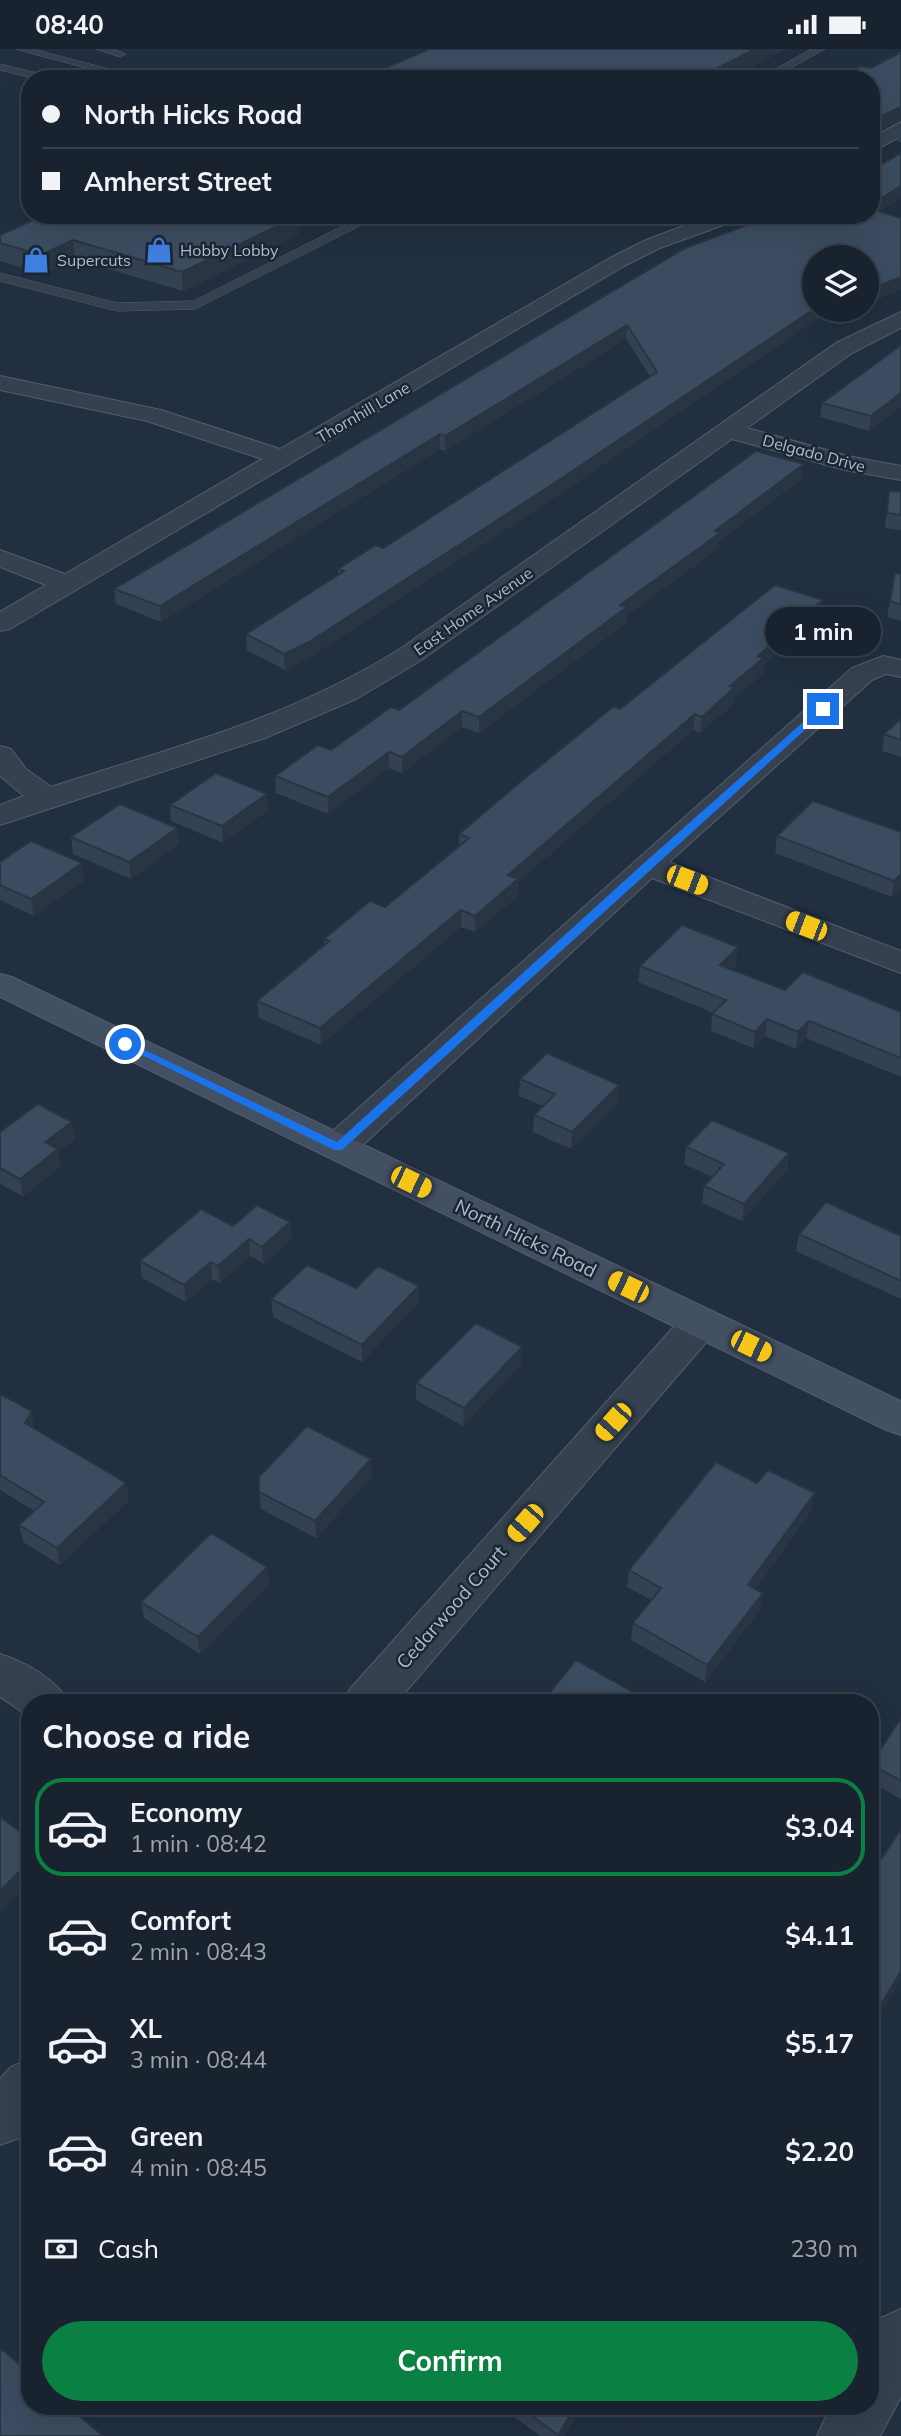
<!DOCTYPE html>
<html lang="en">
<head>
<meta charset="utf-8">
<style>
  body { margin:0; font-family:Mulish,sans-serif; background:#262f3c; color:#f1f3f6; height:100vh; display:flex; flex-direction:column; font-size:26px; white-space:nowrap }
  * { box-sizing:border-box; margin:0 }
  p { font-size:23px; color:#9fa4ab }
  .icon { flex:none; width:38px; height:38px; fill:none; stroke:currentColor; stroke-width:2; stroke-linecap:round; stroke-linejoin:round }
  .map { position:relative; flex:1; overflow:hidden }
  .side { position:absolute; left:21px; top:1645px; width:858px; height:721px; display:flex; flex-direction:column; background:#192330; border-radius:28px; box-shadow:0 7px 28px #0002,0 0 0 2px #37404c }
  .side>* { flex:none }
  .guide { position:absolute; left:21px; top:21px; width:859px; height:154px; border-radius:28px; box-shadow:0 7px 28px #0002,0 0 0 2px #37404c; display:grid; align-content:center; height:154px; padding:0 21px; background:#192330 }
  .controls { position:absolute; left:802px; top:196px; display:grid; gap:14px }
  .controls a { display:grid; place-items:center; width:77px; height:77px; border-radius:50%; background:#192330; box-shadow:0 7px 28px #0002,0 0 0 2px #37404c; font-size:35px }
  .end { position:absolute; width:32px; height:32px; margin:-16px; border:9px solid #1a73e8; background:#fff; box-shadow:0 0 0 4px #fff }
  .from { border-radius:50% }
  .bubble { position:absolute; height:49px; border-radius:24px; background:#192330; box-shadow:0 7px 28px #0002,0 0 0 2px #37404c; font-size:23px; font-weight:700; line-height:49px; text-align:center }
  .car { position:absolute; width:21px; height:42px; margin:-21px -10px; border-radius:9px; box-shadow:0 0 5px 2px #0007; background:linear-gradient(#f5c518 24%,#345 0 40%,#f5c518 0 76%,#345 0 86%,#f5c518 0) }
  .guide b { display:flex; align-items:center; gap:24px; height:66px; font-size:26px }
  .guide b+b { border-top:2px solid #37404c }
  .guide i { width:18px; height:18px; background:#f1f3f6 }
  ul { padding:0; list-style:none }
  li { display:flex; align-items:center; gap:21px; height:98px; margin:0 14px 10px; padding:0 7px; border:4px solid transparent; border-radius:28px }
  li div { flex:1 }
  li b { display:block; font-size:26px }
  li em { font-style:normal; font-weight:700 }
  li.selected { border-color:#0b8043 }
  li>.icon { width:63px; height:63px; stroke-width:1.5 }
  h2 { padding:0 21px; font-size:32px; line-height:84px }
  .pay { display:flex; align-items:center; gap:18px; height:77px; padding:0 21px; font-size:26px }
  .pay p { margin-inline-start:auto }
  .button { display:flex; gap:14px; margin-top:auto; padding:14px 21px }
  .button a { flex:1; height:80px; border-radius:42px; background:#0b8043; color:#fff; font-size:28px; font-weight:700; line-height:80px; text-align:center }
  .status { display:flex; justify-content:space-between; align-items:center; height:49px; padding:0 35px; background:#192330; direction:ltr }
  .status svg { height:19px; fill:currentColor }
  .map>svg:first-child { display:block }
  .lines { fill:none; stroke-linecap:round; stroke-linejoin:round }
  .lane-casing { stroke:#535e6d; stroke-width:1 }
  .street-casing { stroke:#535e6d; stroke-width:2 }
  .secondary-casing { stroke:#535e6d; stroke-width:2 }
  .lane { fill:#35414f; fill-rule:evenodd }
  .street { fill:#35414f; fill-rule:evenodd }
  .secondary { fill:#434f63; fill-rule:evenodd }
  .wall { fill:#344153 }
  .shaded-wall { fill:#2a3543 }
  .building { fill:#3c4c60; stroke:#2a3543; stroke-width:2 }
  .route { fill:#1a73e8 }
  .labels { text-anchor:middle; stroke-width:5; stroke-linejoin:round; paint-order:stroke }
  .far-poi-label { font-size:16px; fill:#b1bbcb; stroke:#1a2634; text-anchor:start }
  .far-street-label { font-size:16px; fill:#b1bbcb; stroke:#1a2634 }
  .street-label { font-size:19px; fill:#b1bbcb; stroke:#1a2634 }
</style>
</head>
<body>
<div class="status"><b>08:40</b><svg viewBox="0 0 49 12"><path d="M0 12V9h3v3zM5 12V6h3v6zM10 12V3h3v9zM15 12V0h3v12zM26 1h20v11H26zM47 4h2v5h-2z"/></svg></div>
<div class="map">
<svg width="901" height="2387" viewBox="0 0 901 2387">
  <rect width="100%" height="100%" fill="#212f40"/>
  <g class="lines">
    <!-- lane casing -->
    <g class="lane-casing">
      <path id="lane" d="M16 0H33L146 30H127Z
        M97 0H114L126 5 121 8Z
        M812 0H825L771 30H758Z
        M0 15 54 28 55 30H36L0 21Z
        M365 166H381L195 260 117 262 0 232V224L117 254 193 252Z"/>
    </g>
    <!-- street casing -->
    <g class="street-casing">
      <path id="street" d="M901 73V87L872 103V89Z
        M713 166H743L740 170 660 199 624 217 10 580 0 582V563L46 536 0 518V501L65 525 262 410 147 372 0 341V327L161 361 280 400 610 209 646 191Z
        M901 263V279L852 304 747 379 848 407 901 417V431L845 421 732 390 420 612 356 650 265 689 0 776V756L24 747 0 727V697L11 700 26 720 51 738C176 697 286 671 400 600L836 294Z
        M883 607 901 611V628L886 625 872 631 669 813 901 902V924L652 829 351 1107 338 1110 325 1107 320 1098 325 1089 852 619Z
        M701 1259 715 1263 721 1273 715 1283 396 1654H344L350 1640 687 1263Z
        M0 1605C25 1613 57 1630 69 1654H30V1668L0 1648Z
        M30 2010V2076L19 2089 0 2096V2030L11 2018Z
        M901 2260V2348L880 2387H817L831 2357H870V2288L881 2269Z"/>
    </g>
    <!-- secondary casing -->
    <g class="secondary-casing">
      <path id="secondary" d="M0 925 12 928 901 1352V1386L886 1381 0 948Z"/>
    </g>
    <!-- lane -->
    <use href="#lane" class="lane"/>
    <!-- street -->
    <use href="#street" class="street"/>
    <!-- secondary -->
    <use href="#secondary" class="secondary"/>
  </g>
  <!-- wall -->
  <path class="wall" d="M786 0 728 30H360Z
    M901 76V93L897 92 898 78Z
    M901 104V149L879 163 901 169V241L875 251 869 249 866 208 808 276 552 450 310 608 285 621 247 601 246 585 338 526V520L383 499 650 327 626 290 445 402 440 400 161 573 116 555 114 540 685 199 872 166Z
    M44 166H305L299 169V185L183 242 75 210 43 225 0 212V186Z
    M901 296V357L869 382 820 368 822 354Z
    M802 430 719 492V499L627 566 626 574 479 684 462 678 402 724 389 719 328 765 276 744 275 727 331 701Z
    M889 442 901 443V481L885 479Z
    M901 525V572L887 568 890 552Z
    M821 567 763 617V625L735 648 734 654 700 684 693 681 518 833V847L475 883 461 878 321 996 259 969 257 952 324 896V890L385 858 459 797V785L620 660Z
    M901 670V708L882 702 884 685Z
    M813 752 901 839 892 848 775 804 777 787Z
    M170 756 268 761 223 794 171 772Z
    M177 779 179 795 131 830 73 805 71 788Z
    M0 813 84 831 34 867 0 851Z
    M736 915 731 920 785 941 901 963V1028L806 989 796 1000 765 987 753 999 711 982 712 965 714 964 638 933 640 917Z
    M520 1030 618 1053 571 1100 533 1083 534 1066 543 1057 519 1047Z
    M0 1083 75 1090 58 1103 61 1117 23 1147 0 1135Z
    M686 1098 789 1104 787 1121 742 1172 702 1154 704 1137 712 1128 684 1115Z
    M290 1173 292 1190 264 1215 250 1207 220 1234 212 1230 186 1253 142 1229 140 1212 233 1177Z
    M799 1185 901 1187V1250L796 1202Z
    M419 1237V1254L362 1313 273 1268 271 1250 356 1239Z
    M521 1316 463 1377 416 1351V1334Z
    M0 1345 35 1380 129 1451 60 1516 23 1493 19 1476 34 1462 0 1441Z
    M372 1427 316 1489 261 1460 259 1443Z
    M812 1461 755 1540 763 1544 760 1561 705 1633 631 1591 633 1574 651 1551 627 1538 629 1521Z
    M267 1518 269 1535 200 1605 144 1569 141 1553Z
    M548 1646 652 1654H548Z
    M901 1669V1750L870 1733 871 1715Z
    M500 2357H582L564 2387H540Z
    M620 2357H644L637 2369Z"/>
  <!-- shaded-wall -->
  <path class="shaded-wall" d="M755 0H786L728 30H708L710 23Z
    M542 20V30H523Z
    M901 58V71L872 86V73Z
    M901 137V149L865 172 872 166V155Z
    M277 166H305L299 169V185L183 242 182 223Z
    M73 191 75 210 43 225 41 206Z
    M901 228V241L875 251 876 238Z
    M871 235 869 249 866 250V237Z
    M814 260 837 261 808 276 552 450 310 608 285 621 284 605Z
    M627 276 626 290 445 402V387Z
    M901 344V357L869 382 871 367Z
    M440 385V400L161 573 160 557Z
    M804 415 802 430 719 492V499L627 566 626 574 479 684V668L715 482Z
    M823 551 821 567 763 617V625L735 648 734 654 700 684 702 668 730 637 758 607Z
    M462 662V678L402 724V708Z
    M695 665 693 681 518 833V847L475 883V867L508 826Z
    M389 703V719L328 765V748Z
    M267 745 268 761 223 794 222 777Z
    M177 779 179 795 131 830 129 813Z
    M82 814 84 831 34 867 31 850Z
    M901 825V839L892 848 894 832Z
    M461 861V878L321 996 320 979Z
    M738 898 736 915 718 932 720 916Z
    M767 970 765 987 753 999 755 983Z
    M809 972 806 989 796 1000 798 983Z
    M619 1036 618 1053 571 1100 572 1083Z
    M72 1073 75 1090 58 1103 61 1117 23 1147 20 1130 45 1093Z
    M789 1104 787 1121 742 1172 744 1155Z
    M290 1173 292 1190 264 1215 262 1198Z
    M249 1190 250 1207 220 1234 218 1217Z
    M211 1213 212 1230 186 1253 184 1236Z
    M419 1237V1254L362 1313V1296Z
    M522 1298 521 1316 463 1377 464 1359Z
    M32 1362 35 1380 25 1374Z
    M371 1410 372 1427 316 1489 315 1472Z
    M126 1434 129 1451 60 1516 57 1499Z
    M815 1444 812 1461 745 1553 748 1536Z
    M267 1518 269 1535 200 1605 198 1588Z
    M763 1544 760 1561 705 1633 707 1616Z
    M30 1812V1832L0 1863V1842Z
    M901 1922 900 1932 870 1983V1974Z
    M576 2357H582L564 2387H558Z
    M639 2357H644L637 2369Z"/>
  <!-- building -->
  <path class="building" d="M429 0H755L710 23 712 28 708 30H585L542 20 523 30H360Z
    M901 3V58L872 72V30H836L860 17 871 19Z
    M901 104V137L872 155V121Z
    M872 160 901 169V228L876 238 871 235 866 237V208H814V260L553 435 309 593 284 605 246 585 344 522 338 520 376 496 383 499 657 323 627 276 445 387 440 385 160 557 114 540 685 199 774 166H872Z
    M44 166H297L298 167 182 223 73 191 41 206 0 194V186Z
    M901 296V344L871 367 822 354Z
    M756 402 804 415 715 482 720 484 620 556 627 558 479 668 462 662 402 708 389 703 328 748 275 727 318 696 331 701 391 658 399 661Z
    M889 442 901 443V466L887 464Z
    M895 524 901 525V556L890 552Z
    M775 536 823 551 758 607 764 609 730 637 735 638 702 668 695 665 508 826 518 830 475 867 461 861 320 979 257 952 329 892 324 890 370 852 385 858 469 789 459 785 519 734 614 657 620 660Z
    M901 670V691L884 685Z
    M216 724 267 745 222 777 170 756Z
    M813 752 901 783V825L894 832 777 787Z
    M120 755 177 779 129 813 71 788Z
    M31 792 82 814 31 850 0 836V813Z
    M682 876 738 898 720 916 785 941 803 923 901 963V1009L809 972 798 983 767 970 755 983 712 965 726 951 640 917Z
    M547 1004 619 1036 572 1083 534 1066 555 1045 520 1030Z
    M38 1055 72 1073 45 1093 58 1100 20 1130 0 1119V1083Z
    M712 1071 789 1104 744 1155 704 1137 724 1115 686 1098Z
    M826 1153 901 1187V1232L799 1185Z
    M257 1156 290 1173 262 1198 249 1190 218 1217 211 1213 184 1236 140 1212 201 1160 233 1177Z
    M307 1216 356 1239 378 1217 419 1237 362 1296 271 1250Z
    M476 1274 522 1298 464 1359 416 1334Z
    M0 1345 32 1362 25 1374 126 1434 57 1499 19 1476 44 1453 0 1426Z
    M307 1377 371 1410 315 1472 259 1443V1428Z
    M716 1413 757 1434 768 1421 815 1444 748 1536 763 1544 707 1616 633 1574 661 1539 629 1521Z
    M211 1484 267 1518 198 1588 141 1553Z
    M576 1611 652 1654H562L548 1646Z
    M901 1669V1732L871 1715Z
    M0 1768 30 1790V1812L0 1842Z
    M901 1780V1922L870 1974V1827Z
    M0 2299 30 2324V2357H68L103 2387H0Z
    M518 2357H576L558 2386Z"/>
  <!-- route -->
  <path class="route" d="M820 658 828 660 342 1101H334L120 995 128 993 337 1093 644 814Z"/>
  <!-- icons -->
  <defs>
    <g id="shop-bare" transform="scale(2.1)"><path d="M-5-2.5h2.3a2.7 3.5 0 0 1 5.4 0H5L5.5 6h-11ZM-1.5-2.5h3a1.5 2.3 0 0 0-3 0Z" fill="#3f7fe0" stroke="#1a2634" stroke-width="2.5" paint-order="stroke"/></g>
  </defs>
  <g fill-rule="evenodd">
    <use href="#shop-bare" x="159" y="201"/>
    <use href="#shop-bare" x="36" y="211"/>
  </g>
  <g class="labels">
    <!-- far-poi labels -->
    <g class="far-poi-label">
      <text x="180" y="207">Hobby Lobby</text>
      <text x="57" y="217">Supercuts</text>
    </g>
    <!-- far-street labels -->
    <g class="far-street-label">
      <text transform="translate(363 363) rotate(-30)" y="6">Thornhill Lane</text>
      <text transform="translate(814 404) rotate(15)" y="6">Delgado Drive</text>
      <text transform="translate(473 562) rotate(-35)" y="6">East Home Avenue</text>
    </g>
    <!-- street labels -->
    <g class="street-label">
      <text transform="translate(526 1189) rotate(26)" y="7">North Hicks Road</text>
      <text transform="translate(451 1558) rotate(-49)" y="7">Cedarwood Court</text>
    </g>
  </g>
</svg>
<div class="controls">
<a><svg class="icon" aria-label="layers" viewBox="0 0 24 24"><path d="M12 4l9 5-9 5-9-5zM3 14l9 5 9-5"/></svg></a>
</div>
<i class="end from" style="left:125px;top:995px"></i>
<i class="end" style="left:823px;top:660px"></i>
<div class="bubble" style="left:765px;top:558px;width:116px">1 min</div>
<i class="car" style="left:687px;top:831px;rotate:111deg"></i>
<i class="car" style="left:806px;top:877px;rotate:291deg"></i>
<i class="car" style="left:411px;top:1133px;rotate:116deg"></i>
<i class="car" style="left:628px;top:1238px;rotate:296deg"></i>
<i class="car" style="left:751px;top:1297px;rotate:116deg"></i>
<i class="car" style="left:613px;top:1373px;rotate:222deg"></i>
<i class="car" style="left:525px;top:1474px;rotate:221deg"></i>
<div class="guide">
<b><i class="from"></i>North Hicks Road</b>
<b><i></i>Amherst Street</b>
</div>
<section class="side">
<h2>Choose a ride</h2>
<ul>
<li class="selected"><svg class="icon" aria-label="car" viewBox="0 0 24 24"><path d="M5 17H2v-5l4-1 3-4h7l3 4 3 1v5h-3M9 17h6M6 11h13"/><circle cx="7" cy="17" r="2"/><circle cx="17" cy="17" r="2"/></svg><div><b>Economy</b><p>1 min · 08:42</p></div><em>$3.04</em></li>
<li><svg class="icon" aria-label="car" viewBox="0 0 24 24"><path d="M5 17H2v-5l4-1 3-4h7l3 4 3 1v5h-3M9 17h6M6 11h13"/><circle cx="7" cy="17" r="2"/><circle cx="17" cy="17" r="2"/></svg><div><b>Comfort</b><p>2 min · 08:43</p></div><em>$4.11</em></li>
<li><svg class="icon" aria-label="car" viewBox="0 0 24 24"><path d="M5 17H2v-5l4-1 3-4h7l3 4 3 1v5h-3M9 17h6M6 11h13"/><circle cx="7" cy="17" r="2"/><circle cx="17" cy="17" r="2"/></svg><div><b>XL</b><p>3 min · 08:44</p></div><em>$5.17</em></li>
<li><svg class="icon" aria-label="car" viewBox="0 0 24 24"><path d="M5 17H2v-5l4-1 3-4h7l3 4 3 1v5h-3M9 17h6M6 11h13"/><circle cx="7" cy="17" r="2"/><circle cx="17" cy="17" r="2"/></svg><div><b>Green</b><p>4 min · 08:45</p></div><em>$2.20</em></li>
</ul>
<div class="pay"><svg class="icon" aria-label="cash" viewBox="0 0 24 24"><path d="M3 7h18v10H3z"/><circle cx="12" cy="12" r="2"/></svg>Cash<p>230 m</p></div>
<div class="button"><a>Confirm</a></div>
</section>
</div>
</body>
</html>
